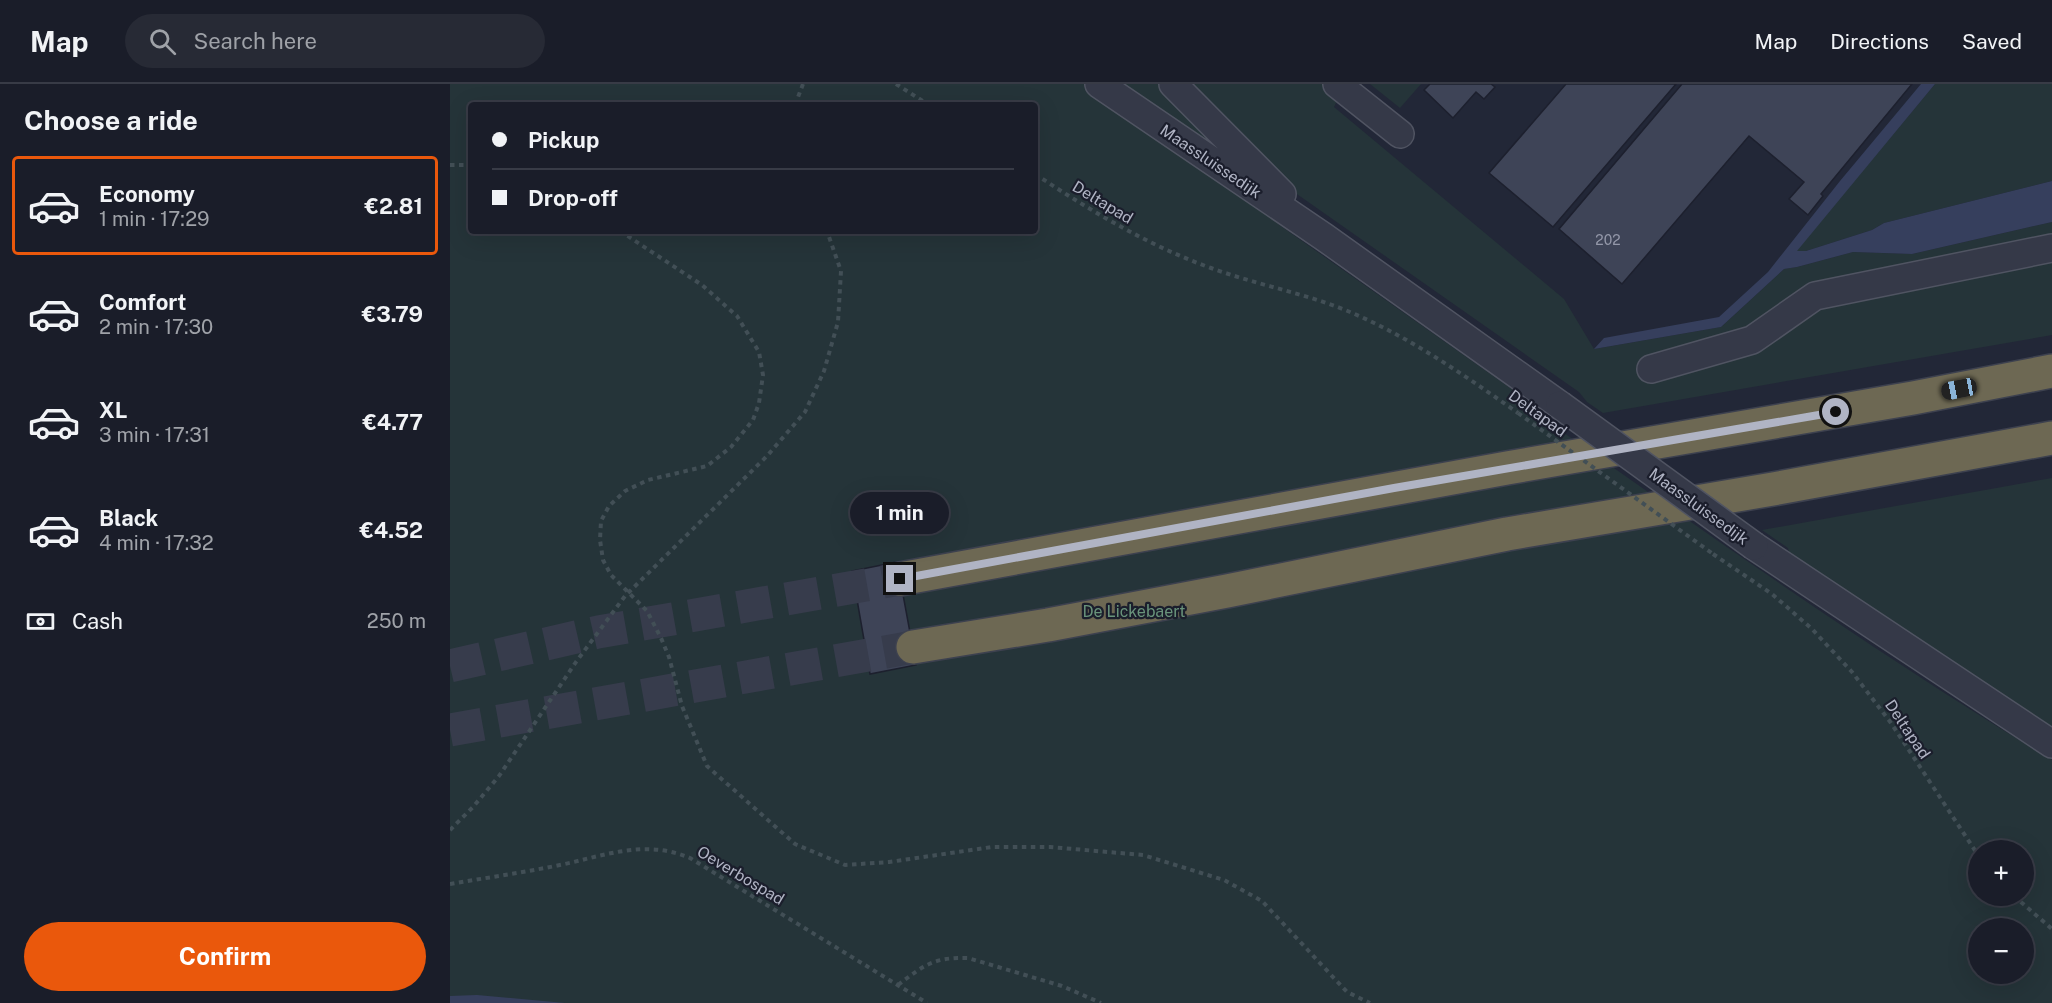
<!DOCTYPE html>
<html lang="en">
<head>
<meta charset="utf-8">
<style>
  body { margin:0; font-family:"Public Sans",sans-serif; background:#272a35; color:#f1f3f6; height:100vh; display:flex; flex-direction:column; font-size:22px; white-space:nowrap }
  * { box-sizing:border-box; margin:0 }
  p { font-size:20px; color:#9fa2a8 }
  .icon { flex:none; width:33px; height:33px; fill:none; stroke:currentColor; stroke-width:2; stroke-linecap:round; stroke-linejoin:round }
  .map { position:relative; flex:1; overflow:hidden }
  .details { display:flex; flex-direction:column; background:#1a1d29; width:450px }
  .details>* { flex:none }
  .guide { position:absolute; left:18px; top:18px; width:570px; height:132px; border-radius:6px; box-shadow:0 6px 24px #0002,0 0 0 2px #383b46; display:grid; align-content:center; height:132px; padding:0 24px; background:#1a1d29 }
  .buttons { position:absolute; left:1518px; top:756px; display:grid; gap:12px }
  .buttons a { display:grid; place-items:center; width:66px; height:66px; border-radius:50%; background:#1a1d29; box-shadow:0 6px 24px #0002,0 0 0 2px #383b46; font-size:30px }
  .end { position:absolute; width:27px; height:27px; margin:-14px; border:8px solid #b0b4c4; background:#111; box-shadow:0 0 0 3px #111 }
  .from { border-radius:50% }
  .bubble { position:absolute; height:42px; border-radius:21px; background:#1a1d29; box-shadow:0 6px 24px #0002,0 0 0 2px #383b46; font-size:20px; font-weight:700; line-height:42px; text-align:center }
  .car { position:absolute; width:18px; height:36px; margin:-18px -9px; border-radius:8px; box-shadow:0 0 4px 2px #0007; background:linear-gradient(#222 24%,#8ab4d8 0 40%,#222 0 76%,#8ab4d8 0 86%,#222 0) }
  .guide b { display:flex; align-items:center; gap:21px; height:57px; font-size:22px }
  .guide b+b { border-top:2px solid #383b46 }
  .guide i { width:15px; height:15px; background:#f1f3f6 }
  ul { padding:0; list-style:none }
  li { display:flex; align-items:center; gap:18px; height:99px; margin:0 12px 9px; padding:0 12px; border:3px solid transparent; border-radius:6px }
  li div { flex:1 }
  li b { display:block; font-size:22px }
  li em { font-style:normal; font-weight:700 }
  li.active { border-color:#ea580c }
  li>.icon { width:54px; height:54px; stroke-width:1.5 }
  h2 { padding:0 24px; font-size:27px; line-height:72px }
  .pay { display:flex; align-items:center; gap:15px; height:66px; padding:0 24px; font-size:22px }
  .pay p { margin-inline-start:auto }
  .action { display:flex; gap:12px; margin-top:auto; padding:12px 24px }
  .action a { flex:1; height:69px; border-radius:36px; background:#ea580c; color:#fff; font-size:24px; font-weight:700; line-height:69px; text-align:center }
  header { display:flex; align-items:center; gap:36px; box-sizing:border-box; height:84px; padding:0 30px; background:#1a1d29; border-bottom:2px solid #383b46 }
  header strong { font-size:28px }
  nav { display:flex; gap:33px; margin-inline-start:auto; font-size:21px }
  .search { width:420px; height:54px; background:#272a35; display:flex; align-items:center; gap:15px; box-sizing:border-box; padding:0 21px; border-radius:33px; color:#9fa2a8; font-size:22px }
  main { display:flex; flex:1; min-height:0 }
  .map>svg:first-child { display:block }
  .green { fill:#253439; fill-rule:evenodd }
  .water { fill:#363f5d }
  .building { fill:#3e4457; stroke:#1d202e; stroke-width:1.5 }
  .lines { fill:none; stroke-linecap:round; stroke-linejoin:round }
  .highway-tunnel { stroke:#373c4c; stroke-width:33; stroke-dasharray:33 16; stroke-linecap:butt }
  .minor-casing { stroke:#505462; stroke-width:30 }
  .highway-casing { stroke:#3d414f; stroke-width:36 }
  .path { stroke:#424f56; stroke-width:4; stroke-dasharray:4.5 4.5; stroke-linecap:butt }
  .minor { stroke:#353948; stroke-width:27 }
  .highway { stroke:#6d6853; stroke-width:33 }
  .minor-bridge-casing { stroke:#505462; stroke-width:30; stroke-linecap:butt }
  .path-bridge { stroke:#424f56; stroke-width:4; stroke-dasharray:4.5 4.5; stroke-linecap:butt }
  .minor-bridge { stroke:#353948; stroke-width:27 }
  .route { stroke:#b0b4c4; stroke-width:8 }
  .labels { text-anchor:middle; stroke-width:4.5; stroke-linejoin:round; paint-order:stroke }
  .number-label { font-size:14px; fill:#9498a9 }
  .street-label { font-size:16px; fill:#b0b4c4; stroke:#1b1e2c }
  .park-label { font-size:16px; fill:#69937b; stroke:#1b1e2c }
</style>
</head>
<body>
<header>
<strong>Map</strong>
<div class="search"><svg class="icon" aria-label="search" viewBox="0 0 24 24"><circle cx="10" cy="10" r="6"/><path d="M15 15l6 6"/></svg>Search here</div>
<nav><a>Map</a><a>Directions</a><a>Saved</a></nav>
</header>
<main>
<section class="details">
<h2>Choose a ride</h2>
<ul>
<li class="active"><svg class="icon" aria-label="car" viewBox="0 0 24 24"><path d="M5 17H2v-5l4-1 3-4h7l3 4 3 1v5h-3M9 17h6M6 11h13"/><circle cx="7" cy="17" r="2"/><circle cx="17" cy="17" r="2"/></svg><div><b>Economy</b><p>1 min · 17:29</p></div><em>€2.81</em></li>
<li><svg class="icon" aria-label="car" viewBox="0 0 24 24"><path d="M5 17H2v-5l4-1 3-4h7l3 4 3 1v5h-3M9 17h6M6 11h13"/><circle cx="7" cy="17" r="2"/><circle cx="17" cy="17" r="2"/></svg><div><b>Comfort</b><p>2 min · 17:30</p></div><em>€3.79</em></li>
<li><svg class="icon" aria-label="car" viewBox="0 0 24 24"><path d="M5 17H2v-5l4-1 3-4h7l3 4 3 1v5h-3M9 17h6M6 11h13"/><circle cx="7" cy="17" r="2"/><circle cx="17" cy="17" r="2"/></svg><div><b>XL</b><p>3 min · 17:31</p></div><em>€4.77</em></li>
<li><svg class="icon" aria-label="car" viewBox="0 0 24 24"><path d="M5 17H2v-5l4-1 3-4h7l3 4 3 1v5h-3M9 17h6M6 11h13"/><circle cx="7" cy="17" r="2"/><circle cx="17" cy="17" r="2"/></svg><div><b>Black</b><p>4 min · 17:32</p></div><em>€4.52</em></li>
</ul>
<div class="pay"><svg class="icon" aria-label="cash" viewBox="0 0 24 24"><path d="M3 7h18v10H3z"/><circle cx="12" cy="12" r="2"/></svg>Cash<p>250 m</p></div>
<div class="action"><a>Confirm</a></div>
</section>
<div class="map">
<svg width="1602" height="919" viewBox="0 0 1602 919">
  <rect width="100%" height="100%" fill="#222737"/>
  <!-- green -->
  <path class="green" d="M0 0H895L884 23 1114 215 1144 265 1271 243 1334 185 1347 183 1403 168 1462 170 1602 138V251L1153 329 1137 318 1129 308 844 108 828 140 1066 308 1063 313C1241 438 1415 563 1602 676V919H0ZM21 21H585V147H21ZM1528 766H1574V812H1528ZM1528 844H1574V890H1528Z
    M920 0H971L950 24Z
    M1485 0H1602V97L1434 139 1422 146 1356 167H1346Z
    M1602 394V645L1340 474 1338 464 1312 446Z"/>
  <!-- water -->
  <path class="water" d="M1471 0H1485L1347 167H1356L1422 146 1434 139 1602 97V138L1462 170 1403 168 1347 183 1334 185 1271 243 1144 265 1154 254 1269 233 1318 188 1390 97Z
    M27 911 115 919H0V912Z"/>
  <!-- building -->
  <path class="building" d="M980 0H1041L1045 3 1034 15 1026 8 1003 34 974 6Z
    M1116 0H1226L1103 143 1039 89Z
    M1232 0H1462L1371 110 1373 112 1358 131 1339 115 1354 98 1299 52 1172 200 1109 145Z
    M447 478 466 581 420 590 402 487Z"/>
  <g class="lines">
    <!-- highway-tunnel -->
    <path class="highway-tunnel" d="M0 582 148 548 450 495
      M0 646 463 563"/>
    <!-- minor casing -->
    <g class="minor-casing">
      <path id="minor" d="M649 0 874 153 1110 321
        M723 0 832 110
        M887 0 950 50
        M1201 285 1302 256 1365 212 1602 164
        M1304 462 1602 660"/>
    </g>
    <!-- highway casing -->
    <g class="highway-casing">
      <path id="highway" d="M450 495 1057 384 1463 314 1602 287
        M463 563 598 541 777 507 1057 450 1323 405 1602 354"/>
    </g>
    <!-- path -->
    <path class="path" d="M446 0 479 21
      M345 21 353 0
      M0 81H21
      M585 90C641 127 697 161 761 184 807 201 855 209 900 228 961 254 1014 291 1068 329
      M170 147 252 201 287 232 309 268 313 291 309 319 303 336 281 363 257 382 198 396 175 407 159 422 151 437 150 456 153 476 161 491 197 527 211 554 219 573 232 622 257 682 345 760 395 781 439 778 542 763H600L693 771 774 796 812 817 897 908 920 919
      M1263 470 1322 510 1362 545 1402 588 1441 639 1528 771
      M0 746 23 723 49 692 126 578 175 512 317 372 355 328 374 287 388 238 391 187 377 147
      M0 800C35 794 70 789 105 782 152 773 193 754 240 774L477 919
      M1564 812 1602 845
      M448 901C474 881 484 873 518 874L612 902 651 919"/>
    <!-- minor -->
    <use href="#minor" class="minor"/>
    <!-- highway -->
    <use href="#highway" class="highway"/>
    <!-- minor-bridge casing -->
    <g class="minor-bridge-casing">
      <path id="minor-bridge" d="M1110 321 1304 462"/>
    </g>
    <!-- path-bridge -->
    <path class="path-bridge" d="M1068 329 1263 470"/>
    <!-- minor-bridge -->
    <use href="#minor-bridge" class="minor-bridge"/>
  </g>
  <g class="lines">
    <!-- route -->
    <path class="route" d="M450 495 944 404 1386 328"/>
  </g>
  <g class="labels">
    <!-- number labels -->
    <g class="number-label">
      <text x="1158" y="161">202</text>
    </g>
    <!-- street labels -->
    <g class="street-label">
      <text transform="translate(761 77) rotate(34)" y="6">Maassluissedijk</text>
      <text transform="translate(653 118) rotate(31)" y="6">Deltapad</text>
      <text transform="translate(1088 329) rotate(36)" y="6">Deltapad</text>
      <text transform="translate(1249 422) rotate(36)" y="6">Maassluissedijk</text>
      <text transform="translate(1458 645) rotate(56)" y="6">Deltapad</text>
      <text transform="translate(291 791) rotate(31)" y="6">Oeverbospad</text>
    </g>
    <!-- park labels -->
    <g class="park-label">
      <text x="684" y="533">De Lickebaert</text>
    </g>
  </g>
</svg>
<div class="buttons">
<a>+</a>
<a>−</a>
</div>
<i class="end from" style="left:1386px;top:328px"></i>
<i class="end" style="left:450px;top:495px"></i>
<div class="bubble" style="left:400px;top:408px;width:99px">1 min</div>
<i class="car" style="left:1509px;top:305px;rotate:259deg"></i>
<div class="guide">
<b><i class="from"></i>Pickup</b>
<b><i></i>Drop-off</b>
</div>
</div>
</main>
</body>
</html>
